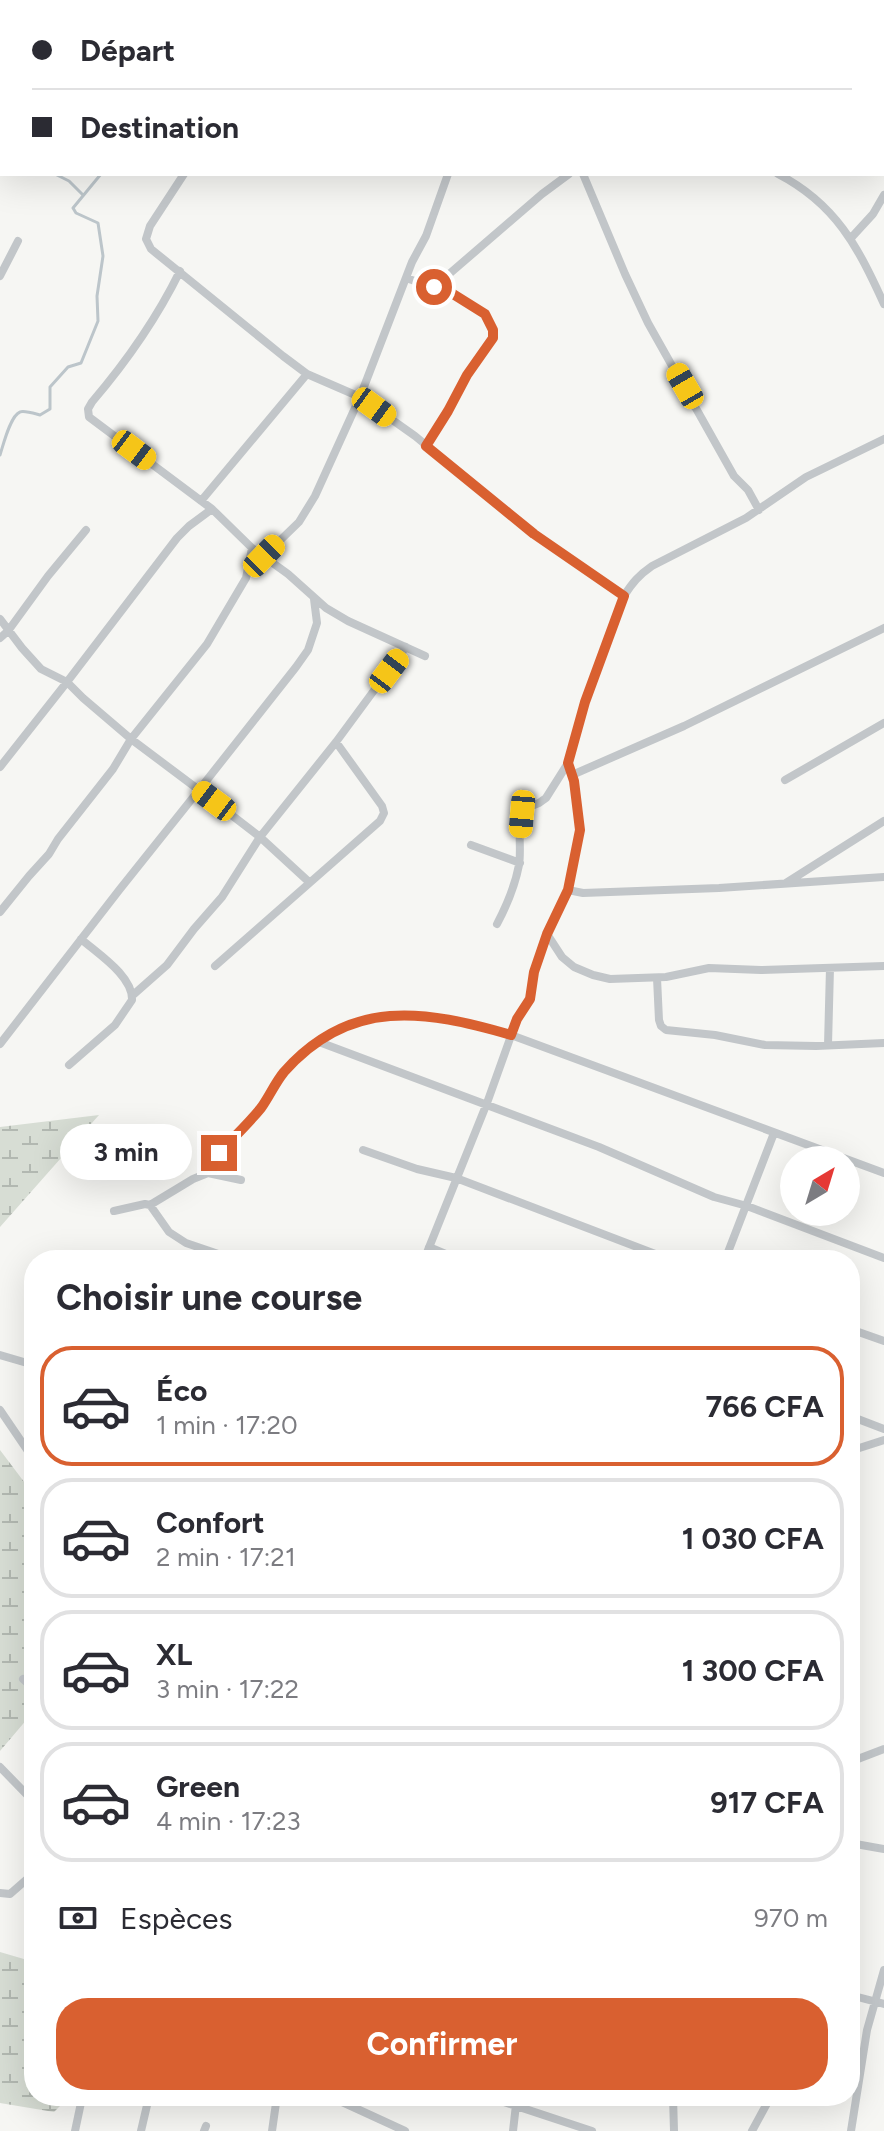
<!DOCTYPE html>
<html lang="fr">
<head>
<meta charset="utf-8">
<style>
  body { margin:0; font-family:Figtree,sans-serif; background:#f2f2f3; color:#2b2b33; height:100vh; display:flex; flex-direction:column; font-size:30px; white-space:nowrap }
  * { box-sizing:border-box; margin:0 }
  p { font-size:26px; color:#7c7c81 }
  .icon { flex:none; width:44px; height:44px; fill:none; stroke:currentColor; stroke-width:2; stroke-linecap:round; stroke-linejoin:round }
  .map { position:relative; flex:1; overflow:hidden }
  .drawer { position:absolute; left:24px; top:1250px; width:836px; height:856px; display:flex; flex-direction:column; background:#fff; border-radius:32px; box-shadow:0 8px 32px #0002 }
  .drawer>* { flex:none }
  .banner { position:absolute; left:0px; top:0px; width:884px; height:176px; box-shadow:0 8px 32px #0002; display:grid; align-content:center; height:176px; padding:0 32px; background:#fff }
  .needle { width:52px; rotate:38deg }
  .buttons { position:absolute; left:780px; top:1146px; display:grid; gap:16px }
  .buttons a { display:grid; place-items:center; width:80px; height:80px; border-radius:50%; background:#fff; box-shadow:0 8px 32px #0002; font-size:40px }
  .end { position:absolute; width:36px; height:36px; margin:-18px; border:10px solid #d96030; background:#fff; box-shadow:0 0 0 4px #fff }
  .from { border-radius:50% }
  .bubble { position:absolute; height:56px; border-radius:28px; background:#fff; box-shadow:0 8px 32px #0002; font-size:26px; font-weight:700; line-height:56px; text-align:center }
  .car { position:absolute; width:24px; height:48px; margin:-24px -12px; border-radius:10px; box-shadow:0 0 6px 2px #0007; background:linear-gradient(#f5c518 24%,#345 0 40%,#f5c518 0 76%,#345 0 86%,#f5c518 0) }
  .banner b { display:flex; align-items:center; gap:28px; height:76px; font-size:30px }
  .banner b+b { border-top:2px solid #e1e1e2 }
  .banner i { width:20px; height:20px; background:#2b2b33 }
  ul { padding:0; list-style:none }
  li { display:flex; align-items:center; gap:24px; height:120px; margin:0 16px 12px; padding:0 16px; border:4px solid #e1e1e2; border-radius:32px }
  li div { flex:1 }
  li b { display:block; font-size:30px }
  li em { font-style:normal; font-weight:700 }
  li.active { border-color:#d96030 }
  li>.icon { width:72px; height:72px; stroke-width:1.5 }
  h2 { padding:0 32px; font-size:36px; line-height:96px }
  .pay { display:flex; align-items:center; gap:20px; height:88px; padding:0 32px; font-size:30px }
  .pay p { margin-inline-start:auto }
  .action { display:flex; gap:16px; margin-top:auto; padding:16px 32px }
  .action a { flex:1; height:92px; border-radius:32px; background:#d96030; color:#fff; font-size:32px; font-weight:700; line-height:92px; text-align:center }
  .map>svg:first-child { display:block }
  .wetland { fill:url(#wetland-marsh) }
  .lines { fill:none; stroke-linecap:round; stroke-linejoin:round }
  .stream { stroke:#bcc5ca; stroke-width:3 }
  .street { stroke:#c2c6c9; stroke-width:8 }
  .route { stroke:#d96030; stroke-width:10 }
</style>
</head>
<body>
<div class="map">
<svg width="884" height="2131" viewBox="0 0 884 2131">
  <defs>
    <pattern id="wetland-marsh" width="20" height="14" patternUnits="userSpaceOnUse" patternTransform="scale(2)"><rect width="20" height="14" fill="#d7ddd4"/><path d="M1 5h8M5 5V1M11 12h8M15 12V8" fill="none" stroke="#b2b8b1"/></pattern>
  </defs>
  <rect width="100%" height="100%" fill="#f6f6f3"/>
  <!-- wetland -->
  <path class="wetland" d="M99 1115 0 1227V1127Z
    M0 1450 34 1495V1711L0 1751Z
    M0 1952 34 1962V2096H70L54 2112 0 2103Z"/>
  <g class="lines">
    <!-- stream -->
    <path class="stream" d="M0 104 2 105
      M55 174 69 181 82 194
      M0 455C3 446 10 416 20 412 24 410 36 414 40 415L50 409V387L68 367 81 363 98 321 97 296 103 256 98 223 76 213 73 208 101 174"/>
    <!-- street -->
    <path class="street" d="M62 0 63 2
      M153 0 154 2
      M250 0 251 2
      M338 0 339 2
      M579 0V2
      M361 2 367 0
      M509 2 510 0
      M184 174 150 226 146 239 151 249 283 356 307 374 360 397 415 436 534 534 624 596
      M583 174 625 274 648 323 734 476 748 490 759 510
      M778 174C836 204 858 247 884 304
      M851 238 873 214 884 195
      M180 271C156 320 127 361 92 402L88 409 89 417 212 509 252 548 288 574 326 608 348 621 425 656
      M0 276 18 241
      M406 278 453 294 485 314 493 330V338L467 375 448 411 426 446
      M434 287 542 194 569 174
      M884 439 806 477 746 518 652 566C639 575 632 583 624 596L585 702 568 763 574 781 580 830 568 890 583 893 719 888 884 877
      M201 501 307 374
      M264 556 299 522 315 496 360 397 412 262 426 236 448 174
      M0 619 22 648 41 669 67 682 83 698 131 739 199 790 120 889 0 1044
      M0 638 8 631 48 576 86 530
      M0 767 67 682 177 538 189 526 212 509
      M572 775 684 726 884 628
      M785 780 884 723
      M471 845 520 863
      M309 882 260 837 336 742 406 647
      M786 883 884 821
      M568 890 547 934 562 957 574 967 593 975 610 979 666 977 709 968 761 970 884 966
      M0 912 29 876 49 854 58 839 113 769 131 739 207 644 246 578 252 548
      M497 924C507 905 515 886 519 865 522 847 516 826 524 809L539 803 546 798 568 763
      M215 966 380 821 384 813 382 806 336 742
      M657 978 659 1020 661 1026 666 1030 715 1035 765 1045 816 1046 884 1043
      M133 995 167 965 194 929 222 897 260 837 199 790 296 667 308 650 317 623 314 599
      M319 1042 599 1147 714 1197 747 1206 884 1258
      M828 1045 830 968
      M69 1065 115 1025 132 1000C133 976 98 954 81 939
      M363 1150 417 1169 456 1178 671 1260
      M219 1153C232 1139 248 1124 261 1108 269 1097 275 1083 284 1072 350 997 425 1010 511 1035L884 1173
      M150 1205 193 1179 208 1173 241 1180
      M114 1211 145 1204 150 1205 169 1232 186 1243 236 1260
      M429 1247 460 1260
      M424 1260 487 1103 517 1019 530 999 534 972 547 934
      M725 1260 774 1133
      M850 1329 884 1341
      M0 1355 34 1365
      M0 1410 34 1460
      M850 1416 884 1429
      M850 1451 884 1440
      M23 1679 34 1689
      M850 1762 884 1749
      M0 1767 34 1802
      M850 1843 884 1849
      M0 1893 10 1894 34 1873
      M850 1995 884 2004
      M329 2096 405 2131
      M486 2096 592 2131
      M673 2096 674 2131
      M75 2131 82 2098
      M141 2131 148 2101
      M204 2131 206 2126
      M272 2131 276 2103
      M513 2131 517 2096
      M752 2131 771 2096
      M851 2131 867 2030 884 1970"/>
  </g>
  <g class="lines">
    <!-- route -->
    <path class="route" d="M219 1153C232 1139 248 1124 261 1108 269 1097 275 1083 284 1072 350 997 425 1010 511 1035L517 1019 530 999 534 972 547 934 568 890 580 830 574 781 568 763 585 702 624 596 534 534 426 446 448 411 467 375 493 338V330L485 314 453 294 434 287"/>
  </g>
</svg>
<div class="buttons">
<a><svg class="needle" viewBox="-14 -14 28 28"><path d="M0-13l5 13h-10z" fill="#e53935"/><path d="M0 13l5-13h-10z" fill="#7c7c81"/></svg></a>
</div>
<i class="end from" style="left:434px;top:287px"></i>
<i class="end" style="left:219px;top:1153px"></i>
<div class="bubble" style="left:60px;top:1124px;width:132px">3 min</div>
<i class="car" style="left:685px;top:386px;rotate:330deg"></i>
<i class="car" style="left:374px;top:407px;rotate:126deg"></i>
<i class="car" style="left:134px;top:450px;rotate:127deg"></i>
<i class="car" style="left:264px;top:556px;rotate:44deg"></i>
<i class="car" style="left:389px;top:671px;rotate:37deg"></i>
<i class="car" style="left:214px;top:801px;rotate:307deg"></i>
<i class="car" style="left:522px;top:814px;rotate:185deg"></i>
<div class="banner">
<b><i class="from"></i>Départ</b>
<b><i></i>Destination</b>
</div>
<section class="drawer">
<h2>Choisir une course</h2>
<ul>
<li class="active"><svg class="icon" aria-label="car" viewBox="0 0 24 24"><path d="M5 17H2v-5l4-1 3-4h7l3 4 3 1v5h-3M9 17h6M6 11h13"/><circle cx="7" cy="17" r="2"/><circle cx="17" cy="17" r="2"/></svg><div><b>Éco</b><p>1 min · 17:20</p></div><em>766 CFA</em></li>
<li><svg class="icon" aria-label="car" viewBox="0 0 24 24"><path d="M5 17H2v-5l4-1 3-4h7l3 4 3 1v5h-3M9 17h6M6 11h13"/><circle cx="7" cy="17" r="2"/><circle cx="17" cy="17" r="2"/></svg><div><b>Confort</b><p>2 min · 17:21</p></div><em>1 030 CFA</em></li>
<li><svg class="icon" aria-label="car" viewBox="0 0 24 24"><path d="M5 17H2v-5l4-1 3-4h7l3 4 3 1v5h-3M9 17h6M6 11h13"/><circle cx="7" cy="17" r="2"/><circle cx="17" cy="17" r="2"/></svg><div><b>XL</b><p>3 min · 17:22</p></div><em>1 300 CFA</em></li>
<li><svg class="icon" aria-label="car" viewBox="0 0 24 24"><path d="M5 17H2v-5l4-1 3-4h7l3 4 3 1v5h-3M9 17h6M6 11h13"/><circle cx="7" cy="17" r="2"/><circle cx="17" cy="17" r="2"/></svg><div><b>Green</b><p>4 min · 17:23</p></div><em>917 CFA</em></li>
</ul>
<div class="pay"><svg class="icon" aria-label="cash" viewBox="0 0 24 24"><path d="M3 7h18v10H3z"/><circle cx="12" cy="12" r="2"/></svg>Espèces<p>970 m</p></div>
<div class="action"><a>Confirmer</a></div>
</section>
</div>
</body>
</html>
